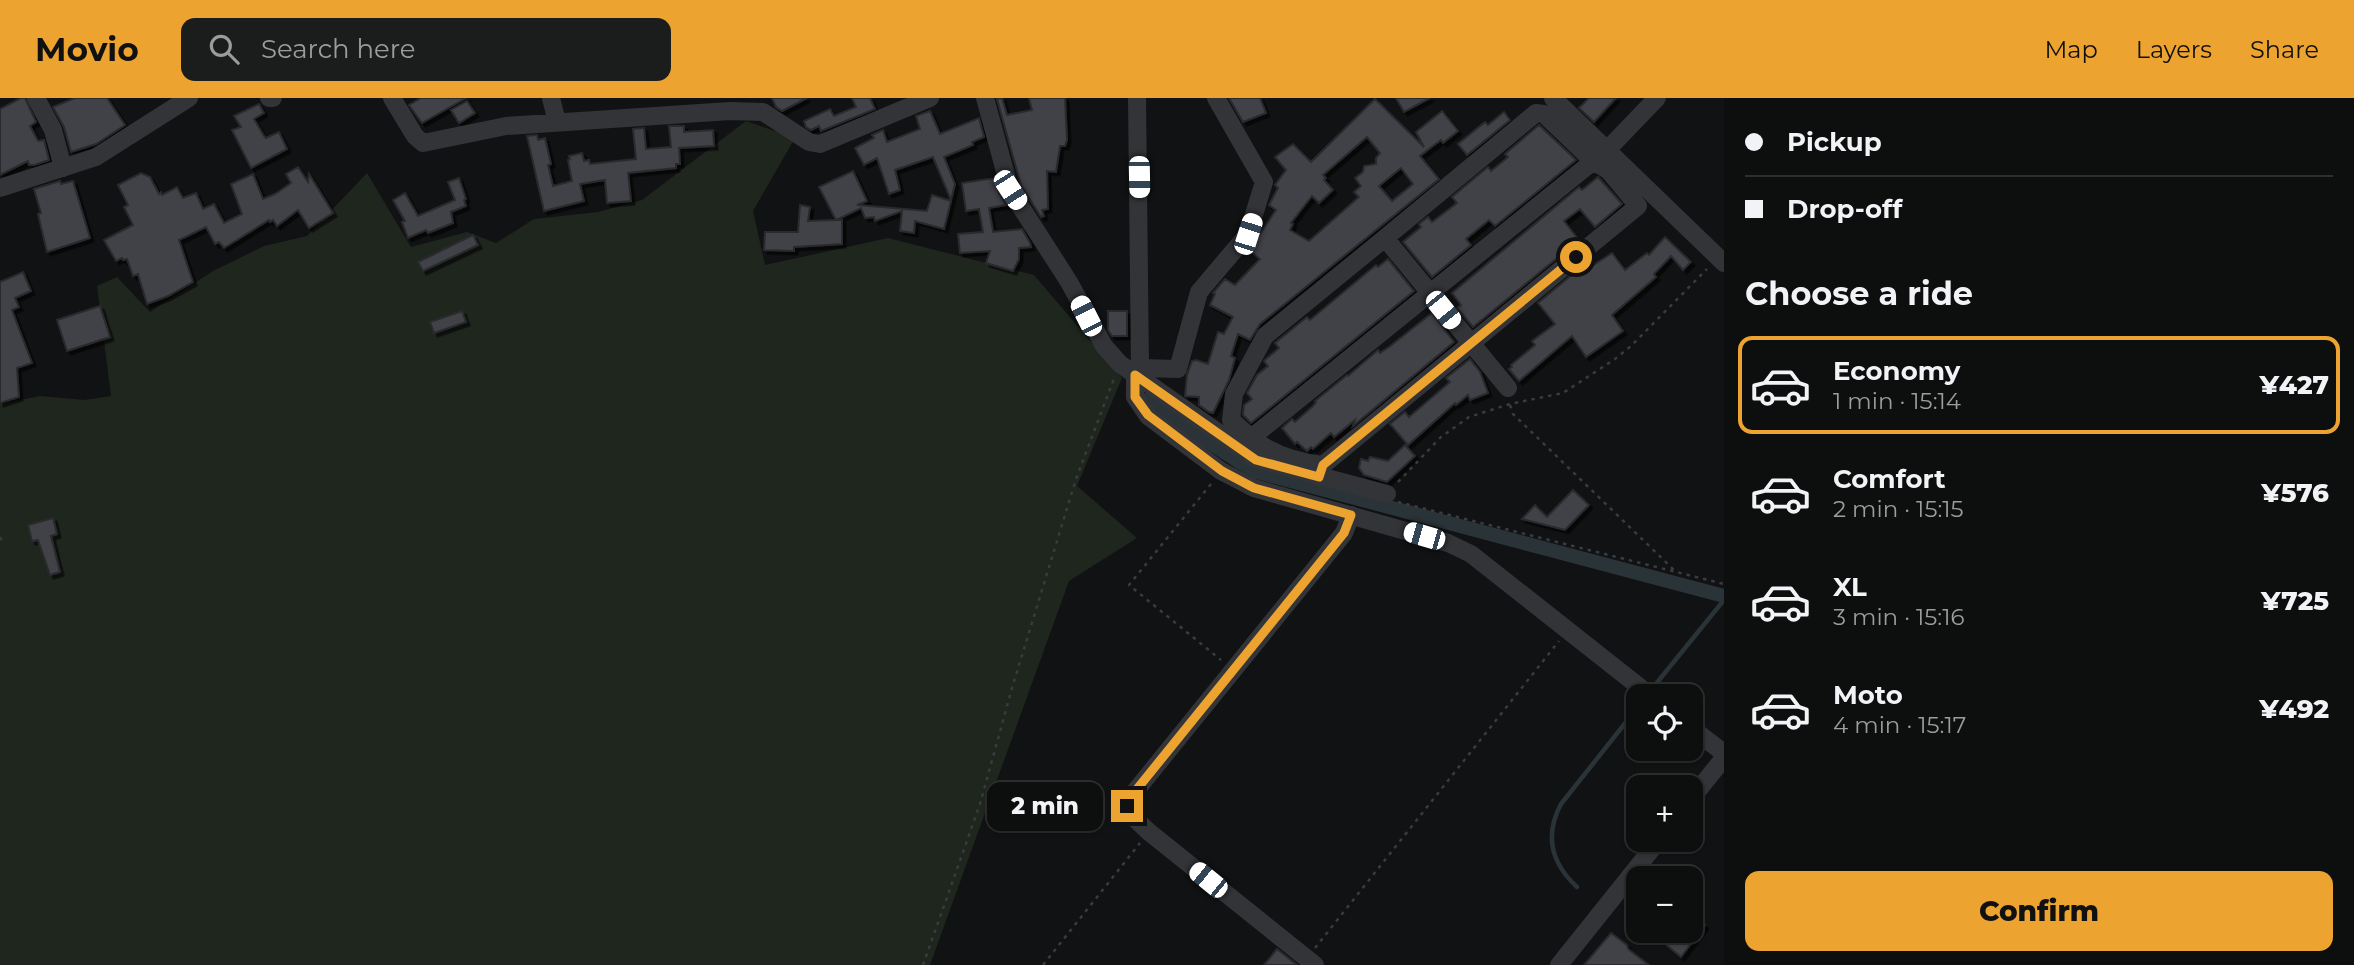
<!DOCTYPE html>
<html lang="en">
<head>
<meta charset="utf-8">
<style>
  body { margin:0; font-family:Montserrat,sans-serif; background:#1b1c1c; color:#f1f3f6; height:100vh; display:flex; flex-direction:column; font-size:26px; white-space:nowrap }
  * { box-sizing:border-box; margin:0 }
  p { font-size:23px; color:#9a9c9e }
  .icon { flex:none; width:38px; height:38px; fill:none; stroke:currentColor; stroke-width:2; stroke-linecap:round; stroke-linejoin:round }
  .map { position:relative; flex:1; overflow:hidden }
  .sheet { display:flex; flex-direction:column; background:#0d0e0e; width:630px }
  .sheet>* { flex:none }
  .top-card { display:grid; align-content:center; height:154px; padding:0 21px; background:#0d0e0e }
  .controls { position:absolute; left:1626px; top:586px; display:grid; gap:14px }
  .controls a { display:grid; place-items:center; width:77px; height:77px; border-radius:14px; background:#0d0e0e; box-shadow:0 2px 5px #0004,0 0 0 2px #2d2e2e; font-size:35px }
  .end { position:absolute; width:32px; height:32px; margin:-16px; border:9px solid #eda32f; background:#111; box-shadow:0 0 0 4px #111 }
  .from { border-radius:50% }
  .bubble { position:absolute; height:49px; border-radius:14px; background:#0d0e0e; box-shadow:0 2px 5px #0004,0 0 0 2px #2d2e2e; font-size:23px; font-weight:800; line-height:49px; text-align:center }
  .car { position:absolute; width:21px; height:42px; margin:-21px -10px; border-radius:9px; box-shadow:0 0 5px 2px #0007; background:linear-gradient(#fff 24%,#345 0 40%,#fff 0 76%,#345 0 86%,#fff 0) }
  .top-card b { display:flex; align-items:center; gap:24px; height:66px; font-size:26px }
  .top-card b+b { border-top:2px solid #2d2e2e }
  .top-card i { width:18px; height:18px; background:#f1f3f6 }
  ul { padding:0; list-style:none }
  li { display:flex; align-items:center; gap:21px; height:98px; margin:0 14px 10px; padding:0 7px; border:4px solid transparent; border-radius:14px }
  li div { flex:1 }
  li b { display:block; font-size:26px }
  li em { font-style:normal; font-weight:800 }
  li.current { border-color:#eda32f }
  li>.icon { width:63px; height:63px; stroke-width:1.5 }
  h2 { padding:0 21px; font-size:32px; line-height:84px }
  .action { display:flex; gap:14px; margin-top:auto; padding:14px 21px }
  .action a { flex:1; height:80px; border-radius:14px; background:#eda32f; color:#111; font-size:28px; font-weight:800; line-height:80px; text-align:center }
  header { display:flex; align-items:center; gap:42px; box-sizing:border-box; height:98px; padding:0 35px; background:#eda32f; color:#111 }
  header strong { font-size:33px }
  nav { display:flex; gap:38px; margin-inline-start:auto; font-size:24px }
  .search { width:490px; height:63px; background:#1b1c1c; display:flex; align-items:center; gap:18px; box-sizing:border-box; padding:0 24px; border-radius:14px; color:#9a9c9e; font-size:26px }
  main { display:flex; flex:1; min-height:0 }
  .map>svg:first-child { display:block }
  .green { fill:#1e261e }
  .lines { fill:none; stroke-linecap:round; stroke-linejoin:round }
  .stream { stroke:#2a3338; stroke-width:4.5 }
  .canal { stroke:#2a3338; stroke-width:14 }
  .building { fill:#404246; stroke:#2b2c2f; stroke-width:2; fill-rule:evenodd; filter:url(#shadow) }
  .path { stroke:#393b3f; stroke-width:2.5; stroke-dasharray:3.5 5; stroke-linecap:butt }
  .minor { stroke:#333438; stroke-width:18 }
  .route { stroke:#eda32f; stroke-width:9 }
</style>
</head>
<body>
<header>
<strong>Movio</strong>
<div class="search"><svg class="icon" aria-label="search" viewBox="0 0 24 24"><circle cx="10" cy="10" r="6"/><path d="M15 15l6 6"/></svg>Search here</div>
<nav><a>Map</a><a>Layers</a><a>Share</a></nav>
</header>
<main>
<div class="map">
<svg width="1724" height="867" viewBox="0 0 1724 867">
  <defs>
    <filter id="shadow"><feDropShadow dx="3.5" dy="3.5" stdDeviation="0" flood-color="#0009"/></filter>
  </defs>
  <rect width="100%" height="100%" fill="#111213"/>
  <!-- green -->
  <path class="green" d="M746 23 795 40 753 113 765 167 888 140 1034 177 1122 280 1077 388 1137 440 1069 483 930 867H0V306L40 298 85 302 111 298 97 188 117 179 150 214 213 173 264 148 307 138 367 75 411 149 467 134 496 145 534 121 598 114 642 102Z"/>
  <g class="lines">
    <!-- stream -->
    <path class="stream" d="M1651 592 1724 502
      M1577 789C1551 765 1544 738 1561 706L1638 609"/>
    <!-- canal -->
    <path class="canal" d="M1144 302 1239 364 1257 374 1724 498"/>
  </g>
  <!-- building -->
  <path class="building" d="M21 0H25L36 24 30 28 38 43 44 42 49 62 34 67H29L28 63 0 77V11Z
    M75 0H107L125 27 96 46 71 54 64 29 53 9Z
    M421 0H466L422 25 409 7Z
    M772 0H807L782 13 776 9Z
    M852 0H870L875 11 821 33 819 28 811 32 806 29 804 23 830 11 834 18 856 9Z
    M1002 0 1007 17 1032 12 1029 0H1065L1067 42 1065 48H1060L1056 74 1047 73 1048 111 1042 112 1044 118 1041 119 1021 87 997 1Z
    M1229 0H1260L1266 15 1243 24Z
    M1396 0H1430L1404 14Z
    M1589 0H1616L1594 24 1579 10Z
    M1375 1 1424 49 1416 34 1442 13 1458 33 1443 45 1441 42 1420 58 1439 81 1260 226 1250 242 1238 236 1231 258 1235 260 1229 282 1213 315 1209 314 1199 307V299L1185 298 1187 277 1192 263 1196 262 1208 266 1218 234 1224 236 1233 219 1210 207 1215 196 1213 195 1225 181 1235 187 1260 161 1249 152 1276 112 1269 107 1278 90 1275 87 1286 72 1275 59 1293 46 1311 64ZM1367 39 1380 55 1376 60V66L1364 68 1363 74 1355 80 1361 88 1354 94 1359 99 1309 143 1290 132 1293 126 1291 125 1312 98 1319 105 1333 92 1324 82 1326 80 1323 77ZM1401 70 1413 86 1392 103 1379 88Z
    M467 3 475 15 459 25 451 12Z
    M259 6 264 15 254 21 264 38 266 40 279 34 287 51 251 70 232 32 241 29 234 18Z
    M930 13 940 36 979 20 984 39 972 44 973 47 944 59 955 86 951 102 933 59 895 72 900 92 889 96 877 60 864 67 855 50 874 40 872 37 883 32 887 44 920 31 916 18Z
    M1504 14 1510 22 1467 57 1458 46 1485 24 1488 27Z
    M1539 27 1576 62 1495 128 1489 122 1466 141 1471 147 1432 179 1403 144 1421 129 1419 126 1428 119 1432 124 1457 105 1452 99 1488 69 1491 73 1508 59 1505 56Z
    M669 28H684V34L713 32 714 48 679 50 680 66H676V70L628 75 631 103 607 105 605 82 580 86 584 103 544 113 527 38 537 37 538 42 545 40 551 66 548 67 553 88 572 83 568 62 570 61 569 58 582 55 584 63 589 62 590 66 636 61 633 31 644 30 646 51 671 49Z
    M298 69 308 84 309 76 333 115 309 130 298 112 277 128 273 122 270 124 269 122 224 150 219 144 215 146 206 129 179 142 193 184 168 198 147 206 138 176 133 178 127 161 123 162 122 160 116 163 104 142 133 127 124 109 128 107 118 87 141 75 150 79 159 96 161 94 162 97 177 89 183 100 196 95 203 111 214 106 224 125 242 116 231 86 253 76 263 101 275 96 291 85 286 76Z
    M853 73 867 103 857 107 927 113 932 97 951 103 944 131 915 123 914 135 900 133 902 113 875 123 874 119 865 120 861 110 836 122H842V146L794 149V153L764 152 765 134H798L800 107 810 109 808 123 836 122 819 89Z
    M1598 79 1622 106 1595 129 1580 111 1564 123 1579 142 1473 229 1457 210 1461 207 1452 195 1579 89 1582 92Z
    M459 80 466 101 464 102 466 108 451 114 453 125 428 135 426 132 408 140 402 124 405 123 393 102 405 95 418 118 455 102 448 84Z
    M995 80 999 95 1006 107 989 110 993 134 1022 131 1030 145 1031 149 1019 150V161L1013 173 986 165 990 153 960 155 958 136 983 134 979 111 966 113 962 85Z
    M60 83 61 86 73 83 90 140 47 154 38 116 41 115 34 91Z
    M473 137 478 147 423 173 418 164Z
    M1665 139 1691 164 1683 172 1671 158 1654 176 1656 179 1612 217 1623 233 1586 259 1572 238 1519 283 1509 271 1512 269 1511 267 1535 247 1532 243 1555 226 1538 205 1580 170 1583 174 1612 155 1625 172 1647 155 1649 157Z
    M1388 161 1414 193 1251 325 1243 317 1244 307 1252 301 1247 295 1257 277 1268 268 1264 263 1266 261 1279 250 1275 245 1307 219 1310 222 1376 167 1378 169Z
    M23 174 31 193 15 200 19 209 12 212 32 265 17 270 19 299 0 305V184Z
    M100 208 110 239 67 253 57 222Z
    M462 213 466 224 434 235 430 224Z
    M1108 213H1127V238H1112L1108 232Z
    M1432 215 1454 244 1353 328 1355 322 1334 339 1331 335 1313 351 1311 349 1307 353 1297 344 1295 346 1282 330 1292 321 1295 324 1312 309 1316 304 1315 303 1347 277 1348 278 1378 252 1380 255 1389 249Z
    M1470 261 1480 274 1488 295 1470 302 1468 297 1456 307 1455 305 1408 347 1390 326 1405 314 1409 319 1450 284 1446 280Z
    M1405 347 1415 358 1387 384 1364 377 1359 370 1361 361 1368 363 1370 359 1388 363Z
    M1573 392 1589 407 1565 432 1522 421 1535 407 1547 419Z
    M53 420 57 436 51 438 60 474 50 477 38 442 32 443 28 427Z
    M1690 816 1705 827 1681 859 1658 840 1663 833H1690Z
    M1611 835 1627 847 1628 851 1649 867H1584Z
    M1277 851 1297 867H1264Z"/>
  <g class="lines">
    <!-- path -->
    <path class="path" d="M1510 307 1513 316 1675 473
      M1398 384 1441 339 1469 319 1510 306 1563 295 1615 261 1631 248 1707 171
      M1211 386 1129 487 1221 562
      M1398 404 1724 486
      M0 439 4 446
      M1315 850 1559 543
      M923 867 980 706 1012 590 1076 381 1115 278
      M1043 867 1140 745"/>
    <!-- minor -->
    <path class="minor" d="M36 0 53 32 63 70
      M269 0H273
      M392 0 415 38 423 45 506 28 730 13 763 14 809 44 820 46 930 0
      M551 0 557 24
      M985 0 1010 92 1069 184 1104 248 1120 266 1256 361 1387 396
      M1137 0 1140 270 1135 277V299L1148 318 1221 373 1254 390 1448 445 1471 456 1651 598
      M1553 0 1724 165
      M0 90 96 59 189 0
      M1140 270 1178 271 1199 194 1248 136 1264 84 1216 0
      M1251 340 1231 322 1234 296 1265 238 1385 140 1508 290
      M1323 367C1297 364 1272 356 1251 340L1607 52 1657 0
      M1319 379 1323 367 1638 108 1609 73 1592 62 1544 16 1536 15 1385 140
      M1690 629 1724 655
      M1690 702 1724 660
      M1315 867 1149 734 1130 716 1127 708 1133 696 1344 435 1351 417
      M1559 867 1659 742"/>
  </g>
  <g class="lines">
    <!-- route -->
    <path class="route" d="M1127 708 1133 696 1344 435 1351 417 1254 390 1222 373 1148 317 1135 299V277L1256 362 1319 379 1323 367 1576 159"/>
  </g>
</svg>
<div class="controls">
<a><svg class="icon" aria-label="locate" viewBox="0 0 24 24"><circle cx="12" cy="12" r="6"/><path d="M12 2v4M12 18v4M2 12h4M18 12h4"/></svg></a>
<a>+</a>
<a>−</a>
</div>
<i class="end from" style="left:1576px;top:159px"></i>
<i class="end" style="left:1127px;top:708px"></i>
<div class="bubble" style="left:987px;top:684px;width:116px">2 min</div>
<i class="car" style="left:1139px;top:79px;rotate:179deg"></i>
<i class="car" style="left:1010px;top:92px;rotate:147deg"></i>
<i class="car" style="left:1248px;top:136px;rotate:18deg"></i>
<i class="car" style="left:1443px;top:212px;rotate:141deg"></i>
<i class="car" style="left:1086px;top:218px;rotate:333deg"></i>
<i class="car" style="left:1424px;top:438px;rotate:286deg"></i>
<i class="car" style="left:1208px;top:782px;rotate:309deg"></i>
</div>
<section class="sheet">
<div class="top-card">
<b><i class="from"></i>Pickup</b>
<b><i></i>Drop-off</b>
</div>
<h2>Choose a ride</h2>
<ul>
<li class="current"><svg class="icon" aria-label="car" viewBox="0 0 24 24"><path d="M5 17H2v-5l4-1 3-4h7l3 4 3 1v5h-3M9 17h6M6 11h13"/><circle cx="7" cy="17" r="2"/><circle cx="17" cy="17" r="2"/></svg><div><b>Economy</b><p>1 min · 15:14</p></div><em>¥427</em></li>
<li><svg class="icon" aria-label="car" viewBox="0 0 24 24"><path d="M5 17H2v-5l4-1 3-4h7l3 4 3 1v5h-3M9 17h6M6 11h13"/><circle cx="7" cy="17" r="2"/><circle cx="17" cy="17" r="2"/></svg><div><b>Comfort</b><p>2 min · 15:15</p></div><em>¥576</em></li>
<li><svg class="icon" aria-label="car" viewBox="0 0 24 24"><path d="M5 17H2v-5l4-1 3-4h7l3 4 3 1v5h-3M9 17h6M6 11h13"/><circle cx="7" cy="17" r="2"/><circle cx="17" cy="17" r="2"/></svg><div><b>XL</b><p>3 min · 15:16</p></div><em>¥725</em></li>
<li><svg class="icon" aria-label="car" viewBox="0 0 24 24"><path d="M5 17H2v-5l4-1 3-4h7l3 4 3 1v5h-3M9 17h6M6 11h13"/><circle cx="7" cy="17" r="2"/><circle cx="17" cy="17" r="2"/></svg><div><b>Moto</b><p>4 min · 15:17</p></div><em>¥492</em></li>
</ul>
<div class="action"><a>Confirm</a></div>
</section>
</main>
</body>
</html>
